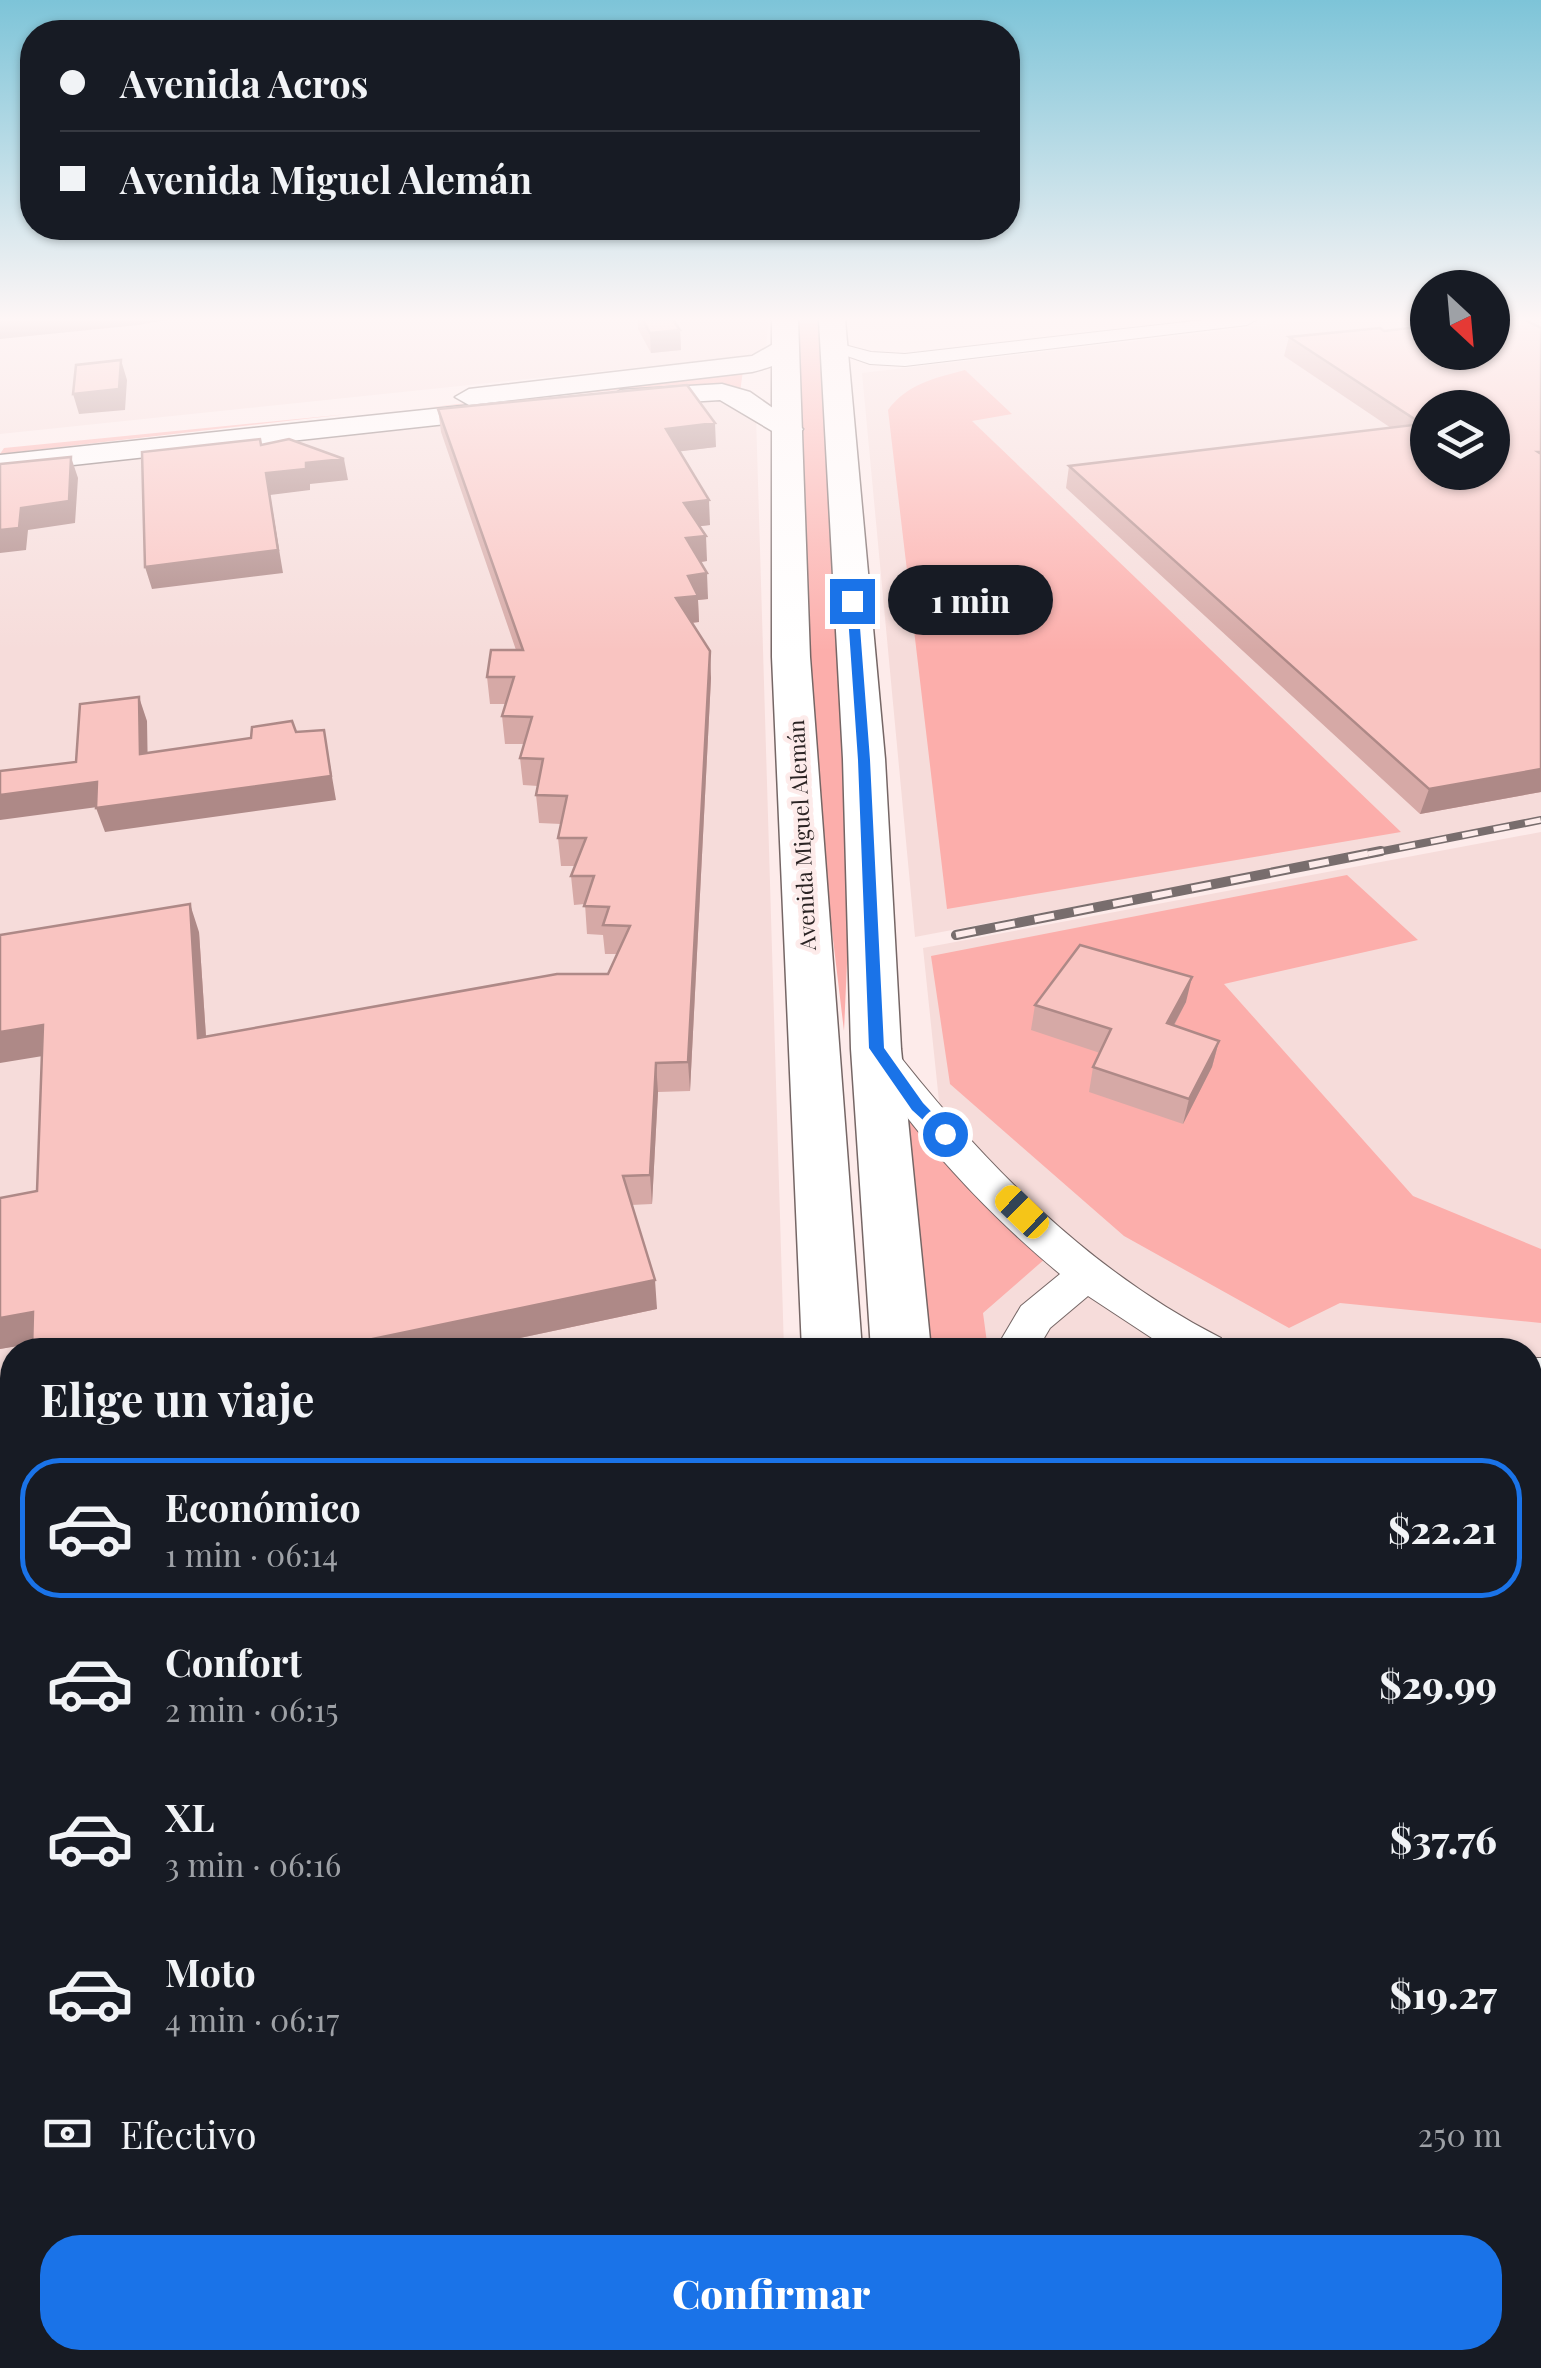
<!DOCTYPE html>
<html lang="es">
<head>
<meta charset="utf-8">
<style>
  body { margin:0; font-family:"Playfair Display",serif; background:#20242c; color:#f1f3f6; height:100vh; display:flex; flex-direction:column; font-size:38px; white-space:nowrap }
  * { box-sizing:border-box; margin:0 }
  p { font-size:32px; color:#9ea1a6 }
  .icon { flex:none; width:55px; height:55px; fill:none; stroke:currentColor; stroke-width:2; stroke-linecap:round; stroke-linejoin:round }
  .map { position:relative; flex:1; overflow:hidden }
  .drawer { position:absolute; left:0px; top:1338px; width:1542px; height:1032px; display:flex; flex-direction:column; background:#171b24; border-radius:40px 40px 0 0; box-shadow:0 2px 8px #0004 }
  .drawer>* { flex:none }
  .banner { position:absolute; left:20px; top:20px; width:1000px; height:220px; border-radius:40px; box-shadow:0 2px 8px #0004; display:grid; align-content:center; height:220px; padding:0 40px; background:#171b24 }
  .needle { width:65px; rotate:154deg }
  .fabs { position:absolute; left:1410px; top:270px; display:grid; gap:20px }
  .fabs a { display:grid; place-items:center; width:100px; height:100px; border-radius:50%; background:#171b24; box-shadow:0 2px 8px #0004; font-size:50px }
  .end { position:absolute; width:45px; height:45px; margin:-22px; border:12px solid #1a73e8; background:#fff; box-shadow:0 0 0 5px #fff }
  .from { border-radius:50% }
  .bubble { position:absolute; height:70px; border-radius:35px; background:#171b24; box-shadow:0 2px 8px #0004; font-size:32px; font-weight:800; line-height:70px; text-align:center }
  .car { position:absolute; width:30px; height:60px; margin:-30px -15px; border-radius:12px; box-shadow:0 0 8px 2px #0007; background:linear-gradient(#f5c518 24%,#345 0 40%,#f5c518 0 76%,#345 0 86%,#f5c518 0) }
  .banner b { display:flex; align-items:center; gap:35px; height:95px; font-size:38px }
  .banner b+b { border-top:2px solid #363941 }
  .banner i { width:25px; height:25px; background:#f1f3f6 }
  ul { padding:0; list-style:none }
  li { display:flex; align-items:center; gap:30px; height:140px; margin:0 20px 15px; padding:0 20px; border:5px solid transparent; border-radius:40px }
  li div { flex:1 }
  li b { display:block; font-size:38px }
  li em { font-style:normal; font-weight:800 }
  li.active { border-color:#1a73e8 }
  li>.icon { width:90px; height:90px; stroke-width:1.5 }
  h2 { padding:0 40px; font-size:45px; line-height:120px }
  .pay { display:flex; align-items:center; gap:25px; height:110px; padding:0 40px; font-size:38px }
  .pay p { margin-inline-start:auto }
  .cta { display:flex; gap:20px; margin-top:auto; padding:20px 40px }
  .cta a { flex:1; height:115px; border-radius:40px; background:#1a73e8; color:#fff; font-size:40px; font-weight:800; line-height:115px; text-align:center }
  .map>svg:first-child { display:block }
  .built { fill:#f6dcda; fill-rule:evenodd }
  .green { fill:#fcaeab }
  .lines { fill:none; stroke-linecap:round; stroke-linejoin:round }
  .street-casing { stroke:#756665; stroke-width:2 }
  .secondary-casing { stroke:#756665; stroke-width:3 }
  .highway-casing { stroke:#756665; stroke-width:3 }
  .street { fill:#fff; fill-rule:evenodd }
  .secondary { fill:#fff; fill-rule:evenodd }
  .highway { fill:#fff; fill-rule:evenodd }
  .rail-far1-casing { stroke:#786d6d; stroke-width:8 }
  .rail-casing { stroke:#786d6d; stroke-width:10 }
  .rail-far1 { stroke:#fdebea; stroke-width:5; stroke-dasharray:16; stroke-linecap:butt }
  .rail { stroke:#fdebea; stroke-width:6; stroke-dasharray:20; stroke-linecap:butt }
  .wall { fill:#d6a9a6 }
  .shaded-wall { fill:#ae8987 }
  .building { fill:#f9c4c1; stroke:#ae8987; stroke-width:2.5; fill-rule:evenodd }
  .route { fill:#1a73e8 }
  .labels { text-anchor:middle; stroke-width:9; stroke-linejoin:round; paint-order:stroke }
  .far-street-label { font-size:22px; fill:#2a2323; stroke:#fdebea }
</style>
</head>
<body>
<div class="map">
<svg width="1541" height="2368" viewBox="0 0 1541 2368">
  <rect width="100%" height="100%" fill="#fdebea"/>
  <!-- built -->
  <path class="built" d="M0 320H768L766 349 746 356 0 434Z
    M1315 320H1427L1428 352H1492L1493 320H1541V818L915 937 862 373ZM1428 408H1492V472H1428Z
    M684 398 732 403 756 416 784 1350H12V2358H815V2368H0V471Z
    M1541 832V2368H1074L1072 2358H1530V1350H965L923 948Z"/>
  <!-- green -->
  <path class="green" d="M793 320H820L852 851 844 1031 819 822Z
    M743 370 740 393 709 385H673L425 408Z
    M965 370 1012 414 972 421 1401 832 947 909 888 410C907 384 935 378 965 370Z
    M348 414 0 454 4 448Z
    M1347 875 1418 940 1224 984 1413 1196 1541 1249V1323L1340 1303 1289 1328 1124 1236 950 1084 931 956Z
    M908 1118 1046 1258 983 1313 988 1350H930Z
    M1530 1514H1541V1891L1530 1883Z
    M1096 2358H1231L1243 2368H1097Z"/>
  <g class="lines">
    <!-- street casing -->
    <g class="street-casing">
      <path id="street" d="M1203 320H1256L1247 325 905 366 870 364 824 348 833 342 871 352 905 354Z
        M876 1038 888 1041C980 1160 1086 1269 1221 1338L1227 1350H1170L1088 1296 1050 1328 1037 1350H995L1021 1306 1060 1274C985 1212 911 1132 859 1049L864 1041Z
        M1530 1358H1541V1392H1530Z
        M1530 1432H1541V1468H1530Z
        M12 2048V2106L0 2111V2053Z
        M12 2148V2209L0 2214V2153Z"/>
    </g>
    <!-- secondary casing -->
    <g class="secondary-casing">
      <path id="secondary" d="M784 338 797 346C785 363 772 367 752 372L469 405 455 397 469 389 752 356Z
        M722 384 750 392 803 429 799 435H779L720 400 621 406 607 398 621 390Z
        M509 401 519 404 523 410 519 416 0 473V455Z"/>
    </g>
    <!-- highway casing -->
    <g class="highway-casing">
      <path id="highway" d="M772 320H798L810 657 862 1350H802L772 657Z
        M819 320H845L885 759 901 1049 931 1350H871L851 1049 843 759Z
        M822 2358H915L917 2368H823Z
        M925 2358H1018L1020 2368H926Z"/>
    </g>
    <!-- street -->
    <use href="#street" class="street"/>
    <!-- secondary -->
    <use href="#secondary" class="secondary"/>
    <!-- highway -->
    <use href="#highway" class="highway"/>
    <!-- rail-far1 casing -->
    <g class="rail-far1-casing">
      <path id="rail-far1" d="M1368 854 1541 820"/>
    </g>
    <!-- rail casing -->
    <g class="rail-casing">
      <path id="rail" d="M956 935 1381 851"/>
    </g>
    <!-- rail-far1 -->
    <use href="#rail-far1" class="rail-far1"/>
    <!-- rail -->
    <use href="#rail" class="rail"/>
  </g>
  <!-- wall -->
  <path class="wall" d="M638 320H673L680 330 681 350 651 353 638 329Z
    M1428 326 1541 792 1420 814 1066 488 1069 466 1391 428 1284 356 1289 337 1384 331Z
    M438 409 716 447 680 451 710 525 700 526 707 561 701 562 708 599 698 600 699 622 692 623 711 678 690 1091 658 1092 652 1204 631 1205 657 1309 463 1350H32V1343L0 1349V1198L37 1191 199 932 206 1036 608 974 617 954H605L603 935 587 934 585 904 574 905 571 876 575 866H561L558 838 561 824 539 823 536 795 538 786 523 785 520 758 524 744H505L502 716 505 704H490L487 677 516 650 441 432Z
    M1186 1002 1174 1026 1219 1041 1212 1067 1183 1124 1089 1092 1093 1067 1100 1053 1031 1030 1035 1005Z"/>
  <!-- shaded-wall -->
  <path class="shaded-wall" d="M0 320H167L138 325 0 339Z
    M680 330 681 350 651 353 650 333Z
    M121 360 127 380 125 410 79 414 73 394Z
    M715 423 716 447 667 453 666 429Z
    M71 457 78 478 75 523 28 530 26 550 0 553V530Z
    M344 459 348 480 310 484V490L270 495 283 573 152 589 145 567 266 473 306 463Z
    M709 500 710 525 685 528 684 503Z
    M706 536 707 561 687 564 686 538Z
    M707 573 708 599 698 600 699 622 678 624 676 598 688 576Z
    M710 651 711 678 690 1091 688 1062Z
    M139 697 147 721 148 778 140 754Z
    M324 730 336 800 105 832 96 808Z
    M1541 769V792L1420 814 1429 789Z
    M97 782 105 806 0 820V795Z
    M190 904 199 932 208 1067 198 1038Z
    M1192 977 1186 1002 1161 1049 1167 1023Z
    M43 1025 55 1054 0 1063V1032Z
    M1219 1041 1212 1067 1183 1124 1189 1099Z
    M656 1063 658 1092 652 1204 650 1175Z
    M655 1280 657 1309 463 1350H320Z
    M33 1312 48 1341 0 1349V1318Z
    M148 2358H198L177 2368H128Z"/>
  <!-- building -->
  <path class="building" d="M643 320H673L680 330 650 333Z
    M1492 320H1525L1541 328V452H1538L1541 454V769L1429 789 1069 466 1422 424 1289 337 1380 328 1384 331 1428 326V352H1492ZM1428 408H1492V472H1428Z
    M121 360 119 389 73 394 76 365Z
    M687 385 715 423 666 429 709 500 684 503 706 536 686 538 707 573 688 576 698 596 676 598 710 651 688 1062 656 1063 650 1175 623 1176 655 1280 320 1350H32L33 1312 0 1318V1198L37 1191 43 1025 0 1032V935L190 904 198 1038 557 974H608L630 926 603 925 609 907 584 906 594 876H571L586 838H558L567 796 536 795 543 759 520 758 532 717 502 716 514 677H487L491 650H523L438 409Z
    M260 439 261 445 289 439 344 459 306 463V469L266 473 278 550 145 567 142 452Z
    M71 457 69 501 21 508 19 528 0 530V464Z
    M139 697 140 754 251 738 252 727 292 721 296 732 324 730 331 776 96 808 97 782 0 795V771L76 762 80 704Z
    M1080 945 1192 977 1167 1023 1219 1041 1189 1099 1093 1067 1111 1029 1035 1005Z
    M74 2358H148L128 2368H75Z"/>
  <!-- sky -->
  <linearGradient id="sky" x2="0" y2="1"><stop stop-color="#7dc4d8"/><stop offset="0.49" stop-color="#fef6f6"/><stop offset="1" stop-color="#fef6f6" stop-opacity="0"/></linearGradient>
  <rect width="1541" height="651" fill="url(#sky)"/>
  <!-- route -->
  <path class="route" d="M852 598 858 601 870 760 884 1048 923 1103 950 1131 953 1134 945 1140 912 1110 869 1048 858 760 847 601Z"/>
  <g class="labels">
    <!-- far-street labels -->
    <g class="far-street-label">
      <text transform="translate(802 835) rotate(-93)" y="8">Avenida Miguel Alemán</text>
    </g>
  </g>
</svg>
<div class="fabs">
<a><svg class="needle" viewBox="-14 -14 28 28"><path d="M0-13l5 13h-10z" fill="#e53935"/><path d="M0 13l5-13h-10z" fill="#9ea1a6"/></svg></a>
<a><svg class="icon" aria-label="layers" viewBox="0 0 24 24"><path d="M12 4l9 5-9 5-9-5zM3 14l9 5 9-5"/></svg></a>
</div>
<i class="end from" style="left:945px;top:1134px"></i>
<i class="end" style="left:852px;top:601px"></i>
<div class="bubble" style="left:888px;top:565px;width:165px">1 min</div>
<i class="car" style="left:1022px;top:1212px;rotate:314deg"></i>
<div class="banner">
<b><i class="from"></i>Avenida Acros</b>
<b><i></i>Avenida Miguel Alemán</b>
</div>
<section class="drawer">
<h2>Elige un viaje</h2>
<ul>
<li class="active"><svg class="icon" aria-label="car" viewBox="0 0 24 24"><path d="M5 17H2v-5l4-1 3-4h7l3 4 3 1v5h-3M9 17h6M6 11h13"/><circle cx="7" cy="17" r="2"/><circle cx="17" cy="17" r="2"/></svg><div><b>Económico</b><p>1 min · 06:14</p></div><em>$22.21</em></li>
<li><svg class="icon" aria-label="car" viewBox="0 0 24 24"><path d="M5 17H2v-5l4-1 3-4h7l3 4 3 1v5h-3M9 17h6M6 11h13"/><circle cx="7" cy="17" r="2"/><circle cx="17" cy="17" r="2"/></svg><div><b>Confort</b><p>2 min · 06:15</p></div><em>$29.99</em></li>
<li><svg class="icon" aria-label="car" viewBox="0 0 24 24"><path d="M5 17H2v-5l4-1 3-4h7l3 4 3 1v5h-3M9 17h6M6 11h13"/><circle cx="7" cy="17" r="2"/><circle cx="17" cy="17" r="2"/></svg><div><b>XL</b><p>3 min · 06:16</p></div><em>$37.76</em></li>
<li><svg class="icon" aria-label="car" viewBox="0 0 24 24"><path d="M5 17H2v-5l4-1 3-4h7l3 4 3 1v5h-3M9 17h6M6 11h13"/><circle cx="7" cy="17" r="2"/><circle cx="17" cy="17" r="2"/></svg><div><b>Moto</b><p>4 min · 06:17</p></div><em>$19.27</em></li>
</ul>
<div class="pay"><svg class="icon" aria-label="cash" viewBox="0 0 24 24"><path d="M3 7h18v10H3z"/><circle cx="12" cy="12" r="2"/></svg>Efectivo<p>250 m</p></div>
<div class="cta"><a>Confirmar</a></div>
</section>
</div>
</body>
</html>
